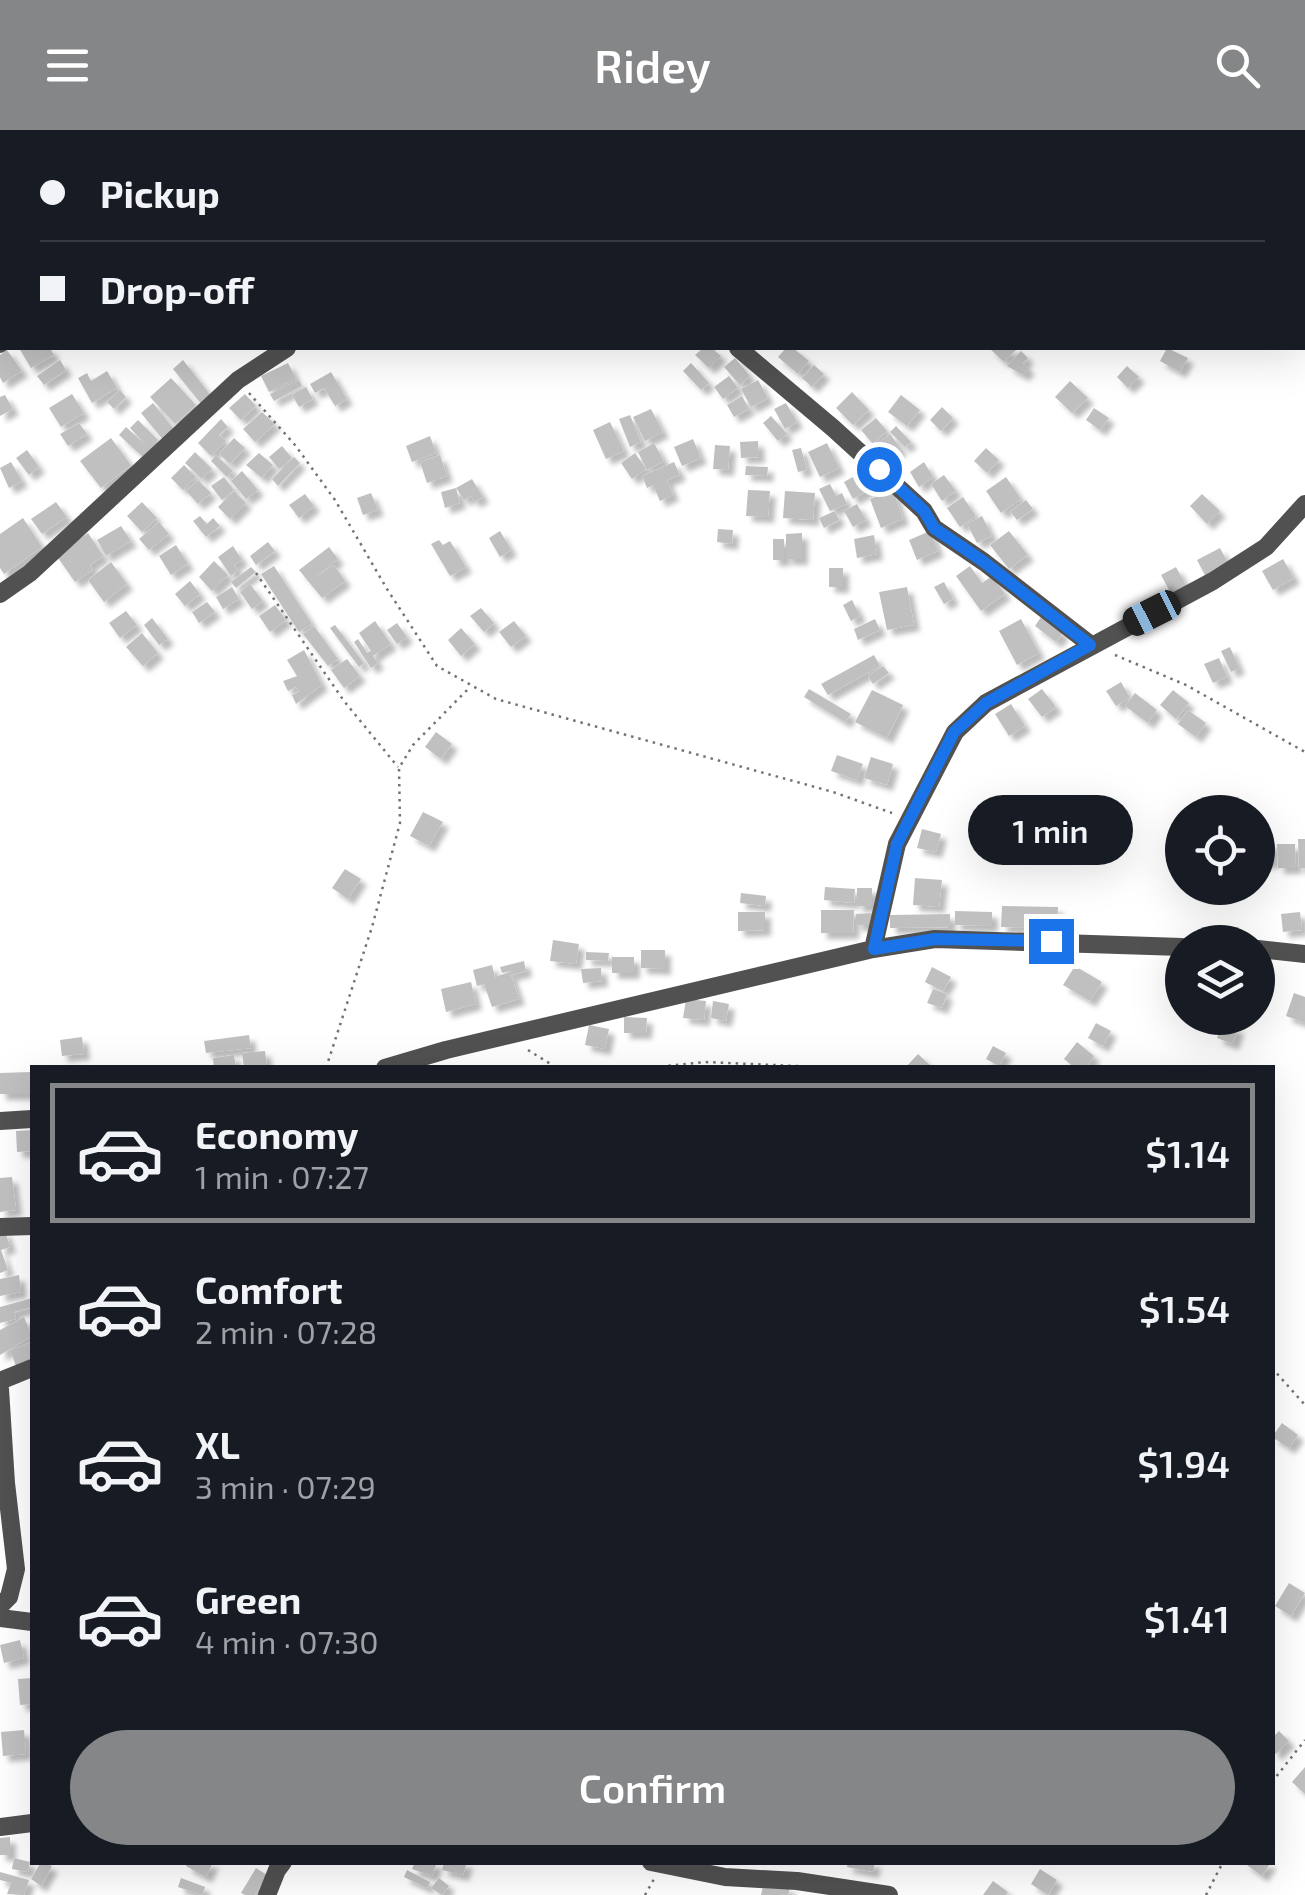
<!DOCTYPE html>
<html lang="en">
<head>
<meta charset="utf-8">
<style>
  body { margin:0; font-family:"Exo 2",sans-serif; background:#20242c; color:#f1f3f6; height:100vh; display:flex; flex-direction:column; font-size:38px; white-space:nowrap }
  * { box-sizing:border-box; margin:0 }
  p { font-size:32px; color:#9ea1a6 }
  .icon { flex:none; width:55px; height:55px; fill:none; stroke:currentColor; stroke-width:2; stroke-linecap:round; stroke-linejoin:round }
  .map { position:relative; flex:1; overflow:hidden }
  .panel { position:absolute; left:30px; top:935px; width:1245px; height:800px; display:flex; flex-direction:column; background:#171b24; border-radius:0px; box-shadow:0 10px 40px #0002 }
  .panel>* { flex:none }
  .hud { position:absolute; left:0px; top:0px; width:1305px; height:220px; box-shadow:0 10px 40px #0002; display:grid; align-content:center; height:220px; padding:0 40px; background:#171b24 }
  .tools { position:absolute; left:1165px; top:665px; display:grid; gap:20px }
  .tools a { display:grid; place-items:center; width:110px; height:110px; border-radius:50%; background:#171b24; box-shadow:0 10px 40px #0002; font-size:50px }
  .end { position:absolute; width:45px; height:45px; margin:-22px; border:12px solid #1a73e8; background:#fff; box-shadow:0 0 0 5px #fff }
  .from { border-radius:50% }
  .bubble { position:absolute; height:70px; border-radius:35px; background:#171b24; box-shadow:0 10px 40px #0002; font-size:32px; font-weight:600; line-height:70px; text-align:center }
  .car { position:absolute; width:30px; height:60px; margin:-30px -15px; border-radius:12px; box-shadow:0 0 8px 2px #0007; background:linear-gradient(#222 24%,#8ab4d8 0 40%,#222 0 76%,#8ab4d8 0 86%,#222 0) }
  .hud b { display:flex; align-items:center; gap:35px; height:95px; font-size:38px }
  .hud b+b { border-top:2px solid #363941 }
  .hud i { width:25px; height:25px; background:#f1f3f6 }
  ul { padding:18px 0 0; list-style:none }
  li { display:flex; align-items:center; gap:30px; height:140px; margin:0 20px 15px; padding:0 20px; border:5px solid transparent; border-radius:0px }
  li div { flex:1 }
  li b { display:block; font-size:38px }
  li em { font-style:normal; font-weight:600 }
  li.on { border-color:#858687 }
  li>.icon { width:90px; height:90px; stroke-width:1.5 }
  .cta { display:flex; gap:20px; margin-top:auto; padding:20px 40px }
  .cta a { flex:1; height:115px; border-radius:60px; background:#858687; color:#fff; font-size:40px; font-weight:600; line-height:115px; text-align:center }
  header { display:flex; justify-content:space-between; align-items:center; height:130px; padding:0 40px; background:#858687; color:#fff; font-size:45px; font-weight:600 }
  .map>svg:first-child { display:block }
  .building { fill:#c0c0c0; filter:url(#shadow) }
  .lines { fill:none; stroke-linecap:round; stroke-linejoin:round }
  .path { stroke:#737373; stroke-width:2.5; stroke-dasharray:2.5 5; stroke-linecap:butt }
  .minor { stroke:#515151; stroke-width:18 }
  .route { stroke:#1a73e8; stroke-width:12 }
</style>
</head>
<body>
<header><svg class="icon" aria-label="menu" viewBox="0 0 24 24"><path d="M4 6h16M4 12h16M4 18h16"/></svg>Ridey<svg class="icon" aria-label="search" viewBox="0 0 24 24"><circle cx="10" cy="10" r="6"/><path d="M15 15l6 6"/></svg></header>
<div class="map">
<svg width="1305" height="1765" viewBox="0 0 1305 1765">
  <defs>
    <filter id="shadow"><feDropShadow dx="6" dy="6" stdDeviation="2.5" flood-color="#0004"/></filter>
  </defs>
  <rect width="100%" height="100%" fill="#fff"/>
  <!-- building -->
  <path class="building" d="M19 218H50L54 225 31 238Z
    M703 218H712L721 226 709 238 695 225Z
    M786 218H793L809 231 798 244 778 227Z
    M989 218H1018L1004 232Z
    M1167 218 1188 228 1180 242 1160 231Z
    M7 220 22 241 3 253 0 247V225Z
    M1021 221 1028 228 1023 233 1029 239 1023 245 1007 236Z
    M735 228 750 246 740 255 724 237Z
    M60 230 66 240 44 255 37 246Z
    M183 230 212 267 202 275 173 239Z
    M288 233 296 249 269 262 261 246Z
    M691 233 709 253 701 260 683 241Z
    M814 235 824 244 812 257 802 248Z
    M1127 236 1139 247 1128 258 1117 247Z
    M107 241 117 258 92 273 78 248 87 243 91 251Z
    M331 242 347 269 335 276 324 258 315 263 310 254Z
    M729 246 738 258 723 269 714 257Z
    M171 248 196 275 175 294 150 267Z
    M299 250 302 256 274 271 270 264Z
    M758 250 768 268 751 277 741 259Z
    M1070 251 1088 268 1072 283 1055 267Z
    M306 257 313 269 299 277 292 265Z
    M120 260 126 267 114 279 107 272Z
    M852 262 869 280 853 295 836 278Z
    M72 264 84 283 61 297 49 278Z
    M245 264 256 276 241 290 229 278Z
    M5 265 13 279 0 286V267Z
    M901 265 920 280 907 296 888 282Z
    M742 266 749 279 734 287 727 275Z
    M153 273 177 303 165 312 141 283Z
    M786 273 797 292 785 299 774 279Z
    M942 277 953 288 941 301 930 290Z
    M1094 278 1109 288 1100 300 1086 290Z
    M651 279 663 302 645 311 633 287Z
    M262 282 275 294 255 312 243 299Z
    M630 285 641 312 630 317 619 289Z
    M771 286 787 304 778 311 763 293Z
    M876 288 887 301 873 314 861 300Z
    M221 289 228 297 219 305 226 311 211 326 198 313Z
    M138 290 158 310 145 329 119 305 126 297 146 315 130 298Z
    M610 292 624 321 606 329 593 300Z
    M79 293 87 304 68 316 60 304Z
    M896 296 911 312 905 317 890 302Z
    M890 304 901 319 889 329 877 314Z
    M430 306 436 323 412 332 406 316Z
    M111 308 131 335 101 358 80 331Z
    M234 308 245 318 230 334 219 324Z
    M693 309 701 328 682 336 674 317Z
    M758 311 759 327 741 328 740 312Z
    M654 313 664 331 647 340 638 322Z
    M827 313 839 338 820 347 808 322Z
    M715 315 730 316 728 340 713 339Z
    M282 316 292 328 279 339 269 327Z
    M801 318 807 340 798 342 792 320Z
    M986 318 999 330 987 343 974 331Z
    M27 320 39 337 29 345 16 328Z
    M195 322 212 339 202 349 185 333Z
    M259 323 273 335 262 348 246 335Z
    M635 323 646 339 632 349 621 333Z
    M216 325 233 341 227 347 211 331Z
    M440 325 447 346 427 353 420 332Z
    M294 327 300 333 278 356 272 349Z
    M11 332 22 351 9 358 0 338Z
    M674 332 680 345 667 350 673 365 660 371 653 355 647 358 642 346Z
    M924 332 933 347 919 357 910 342Z
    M184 335 196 347 183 360 171 348Z
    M746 336 768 337 767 346 745 345Z
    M865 340 874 357 853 369 844 352Z
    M242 341 258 360 246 369 231 351Z
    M944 345 956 361 942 371 931 354Z
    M224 347 234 360 222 370 211 356Z
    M1006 347 1021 369 1001 383 986 361Z
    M472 349 483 367 474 372 471 366 464 370 456 358Z
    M198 350 211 363 198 374 186 361Z
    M830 354 836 366 842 363 847 374 830 381 819 359Z
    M456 358 460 373 445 378 441 362Z
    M748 360 770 361 768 387 746 386Z
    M893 360 903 389 881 398 870 369Z
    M234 361 246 373 230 389 218 377Z
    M785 361 815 363 813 390 783 388Z
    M371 363 378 380 363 385 357 368Z
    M305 364 314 376 299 388 289 375Z
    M1202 364 1220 381 1207 394 1190 376Z
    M963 367 976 386 960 397 947 378Z
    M1026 370 1033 379 1017 390 1010 381Z
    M56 372 67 387 42 404 31 389Z
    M142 372 157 388 142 402 127 386Z
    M857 374 866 390 853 397 844 381Z
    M835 381 839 390 824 398 819 388Z
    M200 386 207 394 213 388 220 396 206 407 193 391Z
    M982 386 992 406 977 413 967 394Z
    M23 388 42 417 4 444 0 438V404Z
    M159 392 169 404 149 420 139 409Z
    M121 396 131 411 106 426 97 410Z
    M718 399 733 400 732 414 717 412Z
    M500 401 511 420 500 427 489 408Z
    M930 401 938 421 917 430 909 410Z
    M1009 401 1028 425 1009 439 990 415Z
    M88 403 103 426 90 435 93 440 75 452 56 425Z
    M802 403V429H786V404Z
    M874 405 877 424 857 428 854 409Z
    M773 409H784V430H773Z
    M439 410 443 415 450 411 466 437 450 446 431 414Z
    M268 412 275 421 256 435 250 426Z
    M176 415 188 434 171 445 159 426Z
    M233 416 242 430 234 435 238 440 231 446 218 427Z
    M329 417 338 429 314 448 334 435 345 451 322 468 299 440Z
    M1220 418 1229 435 1206 447 1197 430Z
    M1283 429 1294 448 1273 460 1262 441Z
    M214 431 228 445 212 461 199 447Z
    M111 432 127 454 104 472 88 450Z
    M274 436 312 494 299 502 261 444Z
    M970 436 982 453 992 446 1005 464 981 481 956 446Z
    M251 437 256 442 236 458 231 452Z
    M1176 437 1188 459 1173 467 1161 445Z
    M829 438H843V457H829Z
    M190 451 200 464 185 476 175 464Z
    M944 452 953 469 944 474 934 457Z
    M250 454 263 471 252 479 240 462Z
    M232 457 239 469 223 479 216 467Z
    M907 457 914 495 887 500 879 462Z
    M852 470 860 486 851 491 843 475Z
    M207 472 215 482 199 493 192 482Z
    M275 475 286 490 270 502 259 486Z
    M481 478 494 493 484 502 470 486Z
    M126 481 137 495 120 508 109 493Z
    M1041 487 1063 503 1056 512 1035 496Z
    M152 488 168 509 159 515 144 495Z
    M875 489 880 500 858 510 854 499Z
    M1021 489 1039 523 1017 535 999 501Z
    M375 491 391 514 373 526 378 533 371 538 354 512 358 509 367 523 371 521 359 503Z
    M514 491 526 506 511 517 499 502Z
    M397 493 407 507 397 514 387 500Z
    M335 495 364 533 359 537 330 498Z
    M314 496 338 529 328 536 303 504Z
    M461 498 475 514 461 526 448 510Z
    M142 503 158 523 143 536 126 517Z
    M1230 517 1239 538 1231 542 1221 521Z
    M304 520 322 555 296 574 292 565 299 562 296 557 288 561 283 551 297 546 287 530Z
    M874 525 880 536 828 565 821 554Z
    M1219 528 1227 547 1213 553 1204 534Z
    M347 529 360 546 344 558 331 540Z
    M883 536 889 543 873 554 868 546Z
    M1121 552 1130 568 1116 576 1106 561Z
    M809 559 851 584 845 592 804 567Z
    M1042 559 1056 577 1042 587 1028 569Z
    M872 560 903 575 887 608 855 592Z
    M1173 560 1189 573 1176 589 1160 575Z
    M1135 563 1157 580 1148 593 1125 576Z
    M1011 574 1025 596 1009 606 995 584Z
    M1188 580 1206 593 1196 607 1178 594Z
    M436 602 452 614 441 629 425 617Z
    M837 625 863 634 857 650 831 641Z
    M871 627 893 634 887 655 864 648Z
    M423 682 443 692 429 716 410 706Z
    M922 699 941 704 936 722 917 718Z
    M1298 709H1305V738H1299Z
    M1273 712 1274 732 1258 734V714Z
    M1277 714H1295L1296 738H1278Z
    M345 739 361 749 348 769 332 758Z
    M915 748 942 750 939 777 913 775Z
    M825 757 855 759 854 773 824 770Z
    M857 758H872V776H857Z
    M1199 758H1227L1228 762 1200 765Z
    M741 763 766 766 765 776 740 773Z
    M1002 776 1058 777 1057 799 1001 797Z
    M821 780H854L853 803H821Z
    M955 781 992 782V796L955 795Z
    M738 782H765V800L738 801Z
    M1300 782 1302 800 1283 802 1281 784Z
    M872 783 873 795H856V784Z
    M950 784V797L890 798V785Z
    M553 810 579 814 576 834 550 831Z
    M641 820H665V839L641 838Z
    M586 822 609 823 608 831 586 830Z
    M612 827H634V843H612Z
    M524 831 526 841 511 845 519 869 492 877 484 854 477 856 473 840 492 835 495 847 512 841 502 843 500 837Z
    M1075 836 1102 852 1090 871 1063 855Z
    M932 837 951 847 943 861 925 852Z
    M601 838 602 851 583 853 581 839Z
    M471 852 476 874 446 882 441 859Z
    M933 859 947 864 942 878 927 873Z
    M1294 863 1305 867V893L1286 886Z
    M686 869 706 871 704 890 683 888Z
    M713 871 729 874 726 891 711 888Z
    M624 887 647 888 646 903H624Z
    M1096 893 1111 901 1103 916 1088 908Z
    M1223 893 1238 898 1233 914 1217 908Z
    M589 895 609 899 605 919 585 915Z
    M249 905 251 918 206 923 204 911Z
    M82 907 84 924 62 926 60 910Z
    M1077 912 1094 926 1086 938H1075L1064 929Z
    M993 916 1006 923 999 936 986 929Z
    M265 921 267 938H244L242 923Z
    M918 924 933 938H905Z
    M234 925 236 938H214L213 928Z
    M31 942 32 964H0V943Z
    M32 1000V1021L17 1022 16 1001Z
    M12 1047 16 1080 0 1082V1048Z
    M5 1101 10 1117 1 1120 8 1140 0 1143V1102Z
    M19 1145 21 1162 0 1166V1149Z
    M32 1168V1177L14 1182 16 1189 0 1193V1177Z
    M24 1187 32 1206 0 1225V1200Z
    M32 1212V1231L16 1236 10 1220Z
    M1282 1293 1298 1305 1289 1318 1272 1307Z
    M1289 1453 1305 1463 1291 1486 1275 1476Z
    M20 1510 24 1528 4 1533 0 1515Z
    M32 1548V1574L20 1575 18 1549Z
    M24 1600 26 1624 3 1626 1 1602Z
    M1279 1601 1289 1611 1276 1624 1272 1620V1608Z
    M1305 1637V1664L1292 1652Z
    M10 1707V1725H0V1708Z
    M14 1728 30 1732 28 1742 12 1739Z
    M41 1732 52 1736 41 1756 31 1749Z
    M188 1732H213L206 1747 186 1736Z
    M415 1732H437L432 1746 412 1739Z
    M444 1732H467L463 1745 442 1740Z
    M848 1732H875L873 1742 847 1737Z
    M1243 1732H1271L1262 1746Z
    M256 1738 267 1745 255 1765H245L241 1763Z
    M1040 1739 1057 1750 1048 1765 1031 1754Z
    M407 1740 430 1752 427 1758 404 1747Z
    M0 1742 29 1750 24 1765 7 1764 11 1753 0 1750Z
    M181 1748 205 1757 202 1765 178 1757Z
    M439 1748 449 1756 442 1765 431 1758Z
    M993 1751 1008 1762 1006 1765H983Z
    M764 1752 790 1758 788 1765H761Z"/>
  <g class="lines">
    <!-- path -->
    <path class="path" d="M29 0 31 2
      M270 0 273 2
      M245 2 248 0
      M0 86 2 89
      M249 263 295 315 335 370 387 459 437 536 496 569 833 662 892 683
      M256 443 344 571 398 637
      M1115 525 1186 555 1305 622
      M528 920 557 938
      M326 938 372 797 400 693 399 638 413 615 470 557
      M646 938 705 932 842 938
      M1272 1238 1305 1275
      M1272 1652 1305 1610
      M645 1765 654 1749
      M1206 1765 1223 1732"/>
    <!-- minor -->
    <path class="minor" d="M459 2 460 0
      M0 214 2 212
      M738 218 833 298 924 381 934 398 984 432 1091 515
      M0 464 30 443 238 250 287 218
      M873 819 897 714 955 602 986 573 1213 451 1266 417 1305 374
      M1258 819 1305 824
      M385 938 446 920 873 819 935 809 1182 817
      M0 991 32 989
      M0 1097 32 1096
      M0 1251 32 1238
      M0 1259 6 1353 16 1439 9 1467 0 1476
      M0 1488 32 1492
      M0 1697 32 1693
      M651 1732 725 1747 797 1751 889 1765
      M267 1765 277 1740 283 1732"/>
  </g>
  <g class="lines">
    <!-- route -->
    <path class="route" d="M879 339 924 381 934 398 984 432 1090 515 986 573 954 602 897 714 874 819 935 809 1051 811"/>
  </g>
</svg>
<div class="tools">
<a><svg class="icon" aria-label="locate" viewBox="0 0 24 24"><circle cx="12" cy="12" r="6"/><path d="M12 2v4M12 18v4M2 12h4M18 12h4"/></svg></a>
<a><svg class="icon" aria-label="layers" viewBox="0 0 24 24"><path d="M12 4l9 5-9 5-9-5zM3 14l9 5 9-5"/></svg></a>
</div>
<i class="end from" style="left:879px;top:339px"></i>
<i class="end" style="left:1051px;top:811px"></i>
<div class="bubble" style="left:968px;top:665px;width:165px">1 min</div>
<i class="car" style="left:1152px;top:483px;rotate:243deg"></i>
<div class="hud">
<b><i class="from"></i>Pickup</b>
<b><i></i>Drop-off</b>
</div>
<section class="panel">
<ul>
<li class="on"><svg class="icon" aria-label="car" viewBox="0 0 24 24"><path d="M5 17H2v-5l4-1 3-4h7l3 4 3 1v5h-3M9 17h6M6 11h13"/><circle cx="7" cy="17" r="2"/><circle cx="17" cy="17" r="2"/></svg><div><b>Economy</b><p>1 min · 07:27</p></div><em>$1.14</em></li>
<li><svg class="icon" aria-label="car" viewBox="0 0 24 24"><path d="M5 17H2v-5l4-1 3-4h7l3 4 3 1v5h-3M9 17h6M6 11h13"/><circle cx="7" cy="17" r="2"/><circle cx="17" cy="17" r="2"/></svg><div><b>Comfort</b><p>2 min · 07:28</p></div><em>$1.54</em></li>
<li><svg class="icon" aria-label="car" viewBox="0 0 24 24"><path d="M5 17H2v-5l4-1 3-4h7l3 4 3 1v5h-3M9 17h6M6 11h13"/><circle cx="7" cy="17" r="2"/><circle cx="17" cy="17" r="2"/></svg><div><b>XL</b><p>3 min · 07:29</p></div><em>$1.94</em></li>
<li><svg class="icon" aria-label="car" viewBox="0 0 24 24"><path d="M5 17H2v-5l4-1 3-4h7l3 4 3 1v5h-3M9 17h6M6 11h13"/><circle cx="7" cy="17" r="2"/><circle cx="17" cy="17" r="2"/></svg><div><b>Green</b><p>4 min · 07:30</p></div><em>$1.41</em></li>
</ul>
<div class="cta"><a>Confirm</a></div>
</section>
</div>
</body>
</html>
